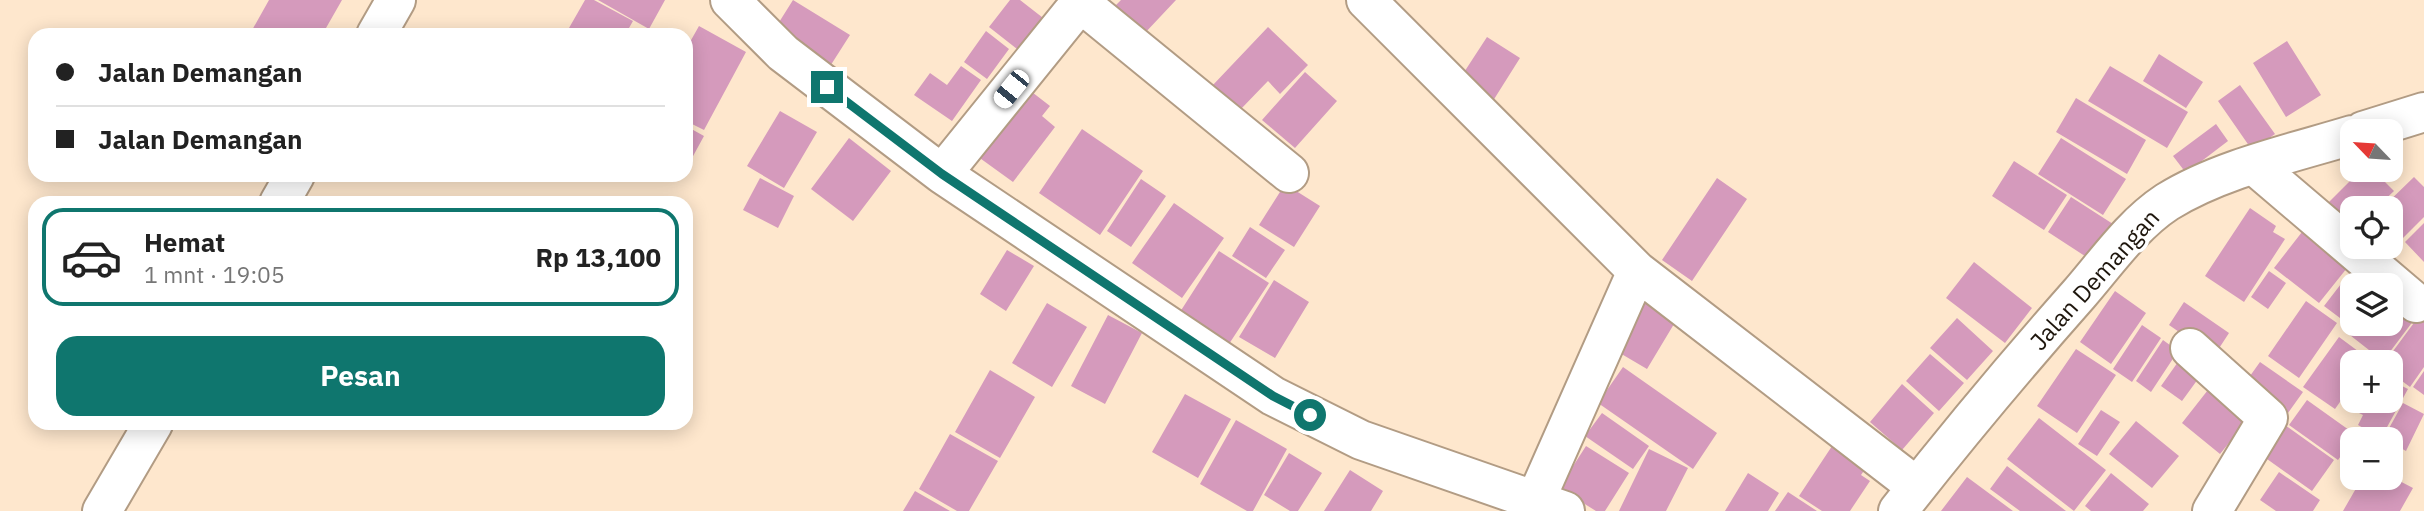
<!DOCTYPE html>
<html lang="id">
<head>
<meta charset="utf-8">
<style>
  body { margin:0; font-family:"IBM Plex Sans",sans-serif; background:#f6f6f6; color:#222; height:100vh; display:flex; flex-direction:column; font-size:26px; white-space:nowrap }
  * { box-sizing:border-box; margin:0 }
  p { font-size:23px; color:#767676 }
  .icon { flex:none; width:38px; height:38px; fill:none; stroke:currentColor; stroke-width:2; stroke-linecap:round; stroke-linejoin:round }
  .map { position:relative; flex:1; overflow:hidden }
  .sheet { position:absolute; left:28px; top:196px; width:665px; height:234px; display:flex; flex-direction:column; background:#fff; border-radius:21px; box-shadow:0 4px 18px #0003 }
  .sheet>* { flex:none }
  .guide { position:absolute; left:28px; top:28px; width:665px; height:154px; border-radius:21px; box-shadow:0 4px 18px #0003; display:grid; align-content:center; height:154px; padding:0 28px; background:#fff }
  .needle { width:46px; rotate:295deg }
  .controls { position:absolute; left:2340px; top:119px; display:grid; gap:14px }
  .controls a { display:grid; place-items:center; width:63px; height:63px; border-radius:14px; background:#fff; box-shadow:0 4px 18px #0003; font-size:35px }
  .end { position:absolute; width:32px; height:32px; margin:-16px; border:9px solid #0f766e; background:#fff; box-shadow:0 0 0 4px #fff }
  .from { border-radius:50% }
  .car { position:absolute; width:21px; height:42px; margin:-21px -10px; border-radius:9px; box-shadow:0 0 5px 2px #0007; background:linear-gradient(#fff 24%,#345 0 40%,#fff 0 76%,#345 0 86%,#fff 0) }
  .guide b { display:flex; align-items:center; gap:24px; height:66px; font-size:26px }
  .guide b+b { border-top:2px solid #e0e0e0 }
  .guide i { width:18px; height:18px; background:#222 }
  ul { padding:12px 0 0; list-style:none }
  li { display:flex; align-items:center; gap:21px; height:98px; margin:0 14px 10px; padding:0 14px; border:4px solid transparent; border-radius:21px }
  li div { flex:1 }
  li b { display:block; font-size:26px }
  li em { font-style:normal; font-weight:800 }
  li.on { border-color:#0f766e }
  li>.icon { width:63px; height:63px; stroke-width:1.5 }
  .primary-button { display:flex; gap:14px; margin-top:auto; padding:14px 28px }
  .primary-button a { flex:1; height:80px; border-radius:21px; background:#0f766e; color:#fff; font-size:28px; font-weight:800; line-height:80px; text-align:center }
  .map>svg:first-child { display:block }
  .building { fill:#d59abc }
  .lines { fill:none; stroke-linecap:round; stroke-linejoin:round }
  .minor-casing { stroke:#b29c84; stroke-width:42 }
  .minor { stroke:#fff; stroke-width:38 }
  .route { stroke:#0f766e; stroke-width:9 }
  .labels { text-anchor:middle; stroke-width:7; stroke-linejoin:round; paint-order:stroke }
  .street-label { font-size:24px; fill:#1e160d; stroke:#fff }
</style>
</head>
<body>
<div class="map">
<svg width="2424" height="511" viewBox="0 0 2424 511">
  <rect width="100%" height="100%" fill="#fee7cd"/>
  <!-- building -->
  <path class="building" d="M269 0H342L322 35H256L251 32Z
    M585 0H594L633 21 625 35H565Z
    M598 0H665L649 29Z
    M793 0 850 35 827 71 771 35Z
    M1010 0H1020L1047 21 1022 53 989 27Z
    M1121 0H1176L1144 34 1115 6Z
    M699 26 746 52 704 130 686 121V49Z
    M1268 27 1308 65 1280 94 1268 81 1239 111 1212 86Z
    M986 31 1009 49 987 79 964 62Z
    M1487 37 1520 58 1491 104 1457 83Z
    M2287 41 2321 95 2286 117 2253 63Z
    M2159 54 2203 82 2186 108 2143 81Z
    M961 66 981 80 952 121 914 95 930 73 947 85Z
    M2110 66 2188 112 2167 148 2088 101Z
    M1305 72 1337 101 1295 148 1262 120Z
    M2240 85 2275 134 2252 150 2218 101Z
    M1028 89 1050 106 1042 116 1055 127 1013 182 977 156Z
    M2076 98 2146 140 2127 174 2056 132Z
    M780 111 817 132 784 188 747 166Z
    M2216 124 2228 141 2186 173 2173 156Z
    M686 126 704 136 686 169Z
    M1082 129 1143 171 1100 235 1039 193Z
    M849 138 891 171 853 221 811 189Z
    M2061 138 2126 179 2103 215 2038 174Z
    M2014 161 2067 195 2044 230 1992 196Z
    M2361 170H2373L2394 191 2376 208H2352V233L2325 206Z
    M2414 177 2424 187V217L2381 260 2368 247H2390V208H2382Z
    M760 178 794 196 778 228 743 210Z
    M1717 178 1747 199 1692 281 1662 260Z
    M1141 179 1166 196 1131 247 1107 231Z
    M1285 184 1320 206 1294 247 1259 225Z
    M2071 197 2113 224 2091 260 2048 232Z
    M1174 203 1224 238 1182 298 1132 263Z
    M2250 208 2276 226 2273 232 2285 239 2244 302 2205 276Z
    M2424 223V262L2405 242Z
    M1250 227 1285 250 1266 278 1232 256Z
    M2302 232 2347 268 2319 303 2274 268Z
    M1007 250 1034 266 1006 311 980 294Z
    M1219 251 1269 283 1229 344 1180 312Z
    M1974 262 2032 308 2005 343 1946 298Z
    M2269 271 2286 283 2268 309 2251 297Z
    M2351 271 2368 285H2352V311L2344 321 2324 306Z
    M1274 280 1309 302 1275 358 1239 337Z
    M2115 291 2146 313 2111 364 2080 342Z
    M2390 295 2417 316 2383 361 2346 332 2352 324H2390Z
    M1642 299 1677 319 1647 369 1613 349Z
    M2306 301 2337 323 2299 378 2268 356Z
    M2184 302 2229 333 2214 356 2169 325Z
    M1047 303 1087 327 1052 387 1012 363Z
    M1108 315 1142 333 1105 404 1071 386Z
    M2419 316 2424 320V367L2410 387 2390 372V362H2385Z
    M1957 318 1993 351 1967 380 1930 348Z
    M2142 325 2161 338 2132 382 2113 369Z
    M2339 337 2370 360 2368 362H2352V385L2335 409 2303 387Z
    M2163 340 2178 351 2151 392 2136 381Z
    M2076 349 2116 375 2077 433 2037 406Z
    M2185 352 2206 368 2182 401 2161 386Z
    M1930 354 1964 383 1939 411 1906 381Z
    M2260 362 2303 392 2283 420 2240 390Z
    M1623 367 1717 433 1693 469 1598 403Z
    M990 370 1035 397 1000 458 955 432Z
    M2424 371V395L2413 387Z
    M2390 380 2408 389 2381 438 2358 425 2363 415 2349 408 2354 401H2390Z
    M2215 381 2254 412 2220 454 2182 423Z
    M1902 384 1934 413 1902 450 1870 422Z
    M1185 394 1231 419 1198 478 1152 452Z
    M2307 400 2356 435 2338 460 2289 425Z
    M2403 403 2424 414 2406 451 2390 442V439H2383Z
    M2101 410 2120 422 2097 456 2078 444Z
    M1602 413 1649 446 1633 469 1585 436Z
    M2039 418 2106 470 2074 511 2007 459Z
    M1236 420 1287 449 1253 511H1247L1200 484Z
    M2136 421 2179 456 2152 488 2109 454Z
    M2282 423 2334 460 2312 491 2260 454Z
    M950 434 998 461 969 511H957L919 489Z
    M1838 437 1872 459 1861 475 1870 481 1850 511H1822L1799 496Z
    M1586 446 1629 473 1605 511H1596L1559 488Z
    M1649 449 1688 468 1666 511H1619Z
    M1289 453 1322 473 1298 511H1290L1264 495Z
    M2007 466 2066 511H2020L1990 489Z
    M1350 470 1383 491 1371 511H1324Z
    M2279 472 2320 500 2313 511H2276L2260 500Z
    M1748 473 1779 493 1768 511H1725Z
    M2111 473 2149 504 2143 511H2091L2085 506Z
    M2390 476 2413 488 2400 511H2343L2362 478Z
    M1967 477 2013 511H1941Z
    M915 491 950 511H903Z
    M1788 492 1817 511H1775Z"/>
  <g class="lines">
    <!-- minor casing -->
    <g class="minor-casing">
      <path id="minor" d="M730 0 783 53 942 174 1273 396 1361 440 1565 511
        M1077 0 1289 173
        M1366 0 1637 271 1917 487
        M376 35 396 0
        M2363 131 2424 112
        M2254 165 2416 303
        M942 174 1080 3
        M279 203 295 175
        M2190 348 2268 418 2212 511
        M1536 499 1637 271
        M102 511 153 424
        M1898 511C1956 437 2017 364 2079 294 2106 263 2132 225 2167 202 2220 169 2293 153 2352 135"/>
    </g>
    <!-- minor -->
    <use href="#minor" class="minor"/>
  </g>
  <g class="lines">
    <!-- route -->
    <path class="route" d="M827 87 942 174 1273 396 1310 415"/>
  </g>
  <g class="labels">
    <!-- street labels -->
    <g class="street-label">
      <text transform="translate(2095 280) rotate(-48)" y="8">Jalan Demangan</text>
    </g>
  </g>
</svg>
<div class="controls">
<a><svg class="needle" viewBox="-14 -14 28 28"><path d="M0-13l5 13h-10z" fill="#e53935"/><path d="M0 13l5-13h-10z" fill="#767676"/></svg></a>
<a><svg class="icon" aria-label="locate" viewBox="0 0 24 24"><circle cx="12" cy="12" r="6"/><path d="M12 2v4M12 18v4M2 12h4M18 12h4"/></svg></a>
<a><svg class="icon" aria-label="layers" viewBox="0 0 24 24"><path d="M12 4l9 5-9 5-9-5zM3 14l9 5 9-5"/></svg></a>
<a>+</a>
<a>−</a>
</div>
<i class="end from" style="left:1310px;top:415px"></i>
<i class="end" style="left:827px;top:87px"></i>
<i class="car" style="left:1011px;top:89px;rotate:219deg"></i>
<div class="guide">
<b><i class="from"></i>Jalan Demangan</b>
<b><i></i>Jalan Demangan</b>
</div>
<section class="sheet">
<ul>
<li class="on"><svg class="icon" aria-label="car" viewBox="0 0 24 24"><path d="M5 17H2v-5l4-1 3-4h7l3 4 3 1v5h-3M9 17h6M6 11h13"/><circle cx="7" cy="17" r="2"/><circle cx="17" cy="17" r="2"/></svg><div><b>Hemat</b><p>1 mnt · 19:05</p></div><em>Rp 13,100</em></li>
</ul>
<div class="primary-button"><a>Pesan</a></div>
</section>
</div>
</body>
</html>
